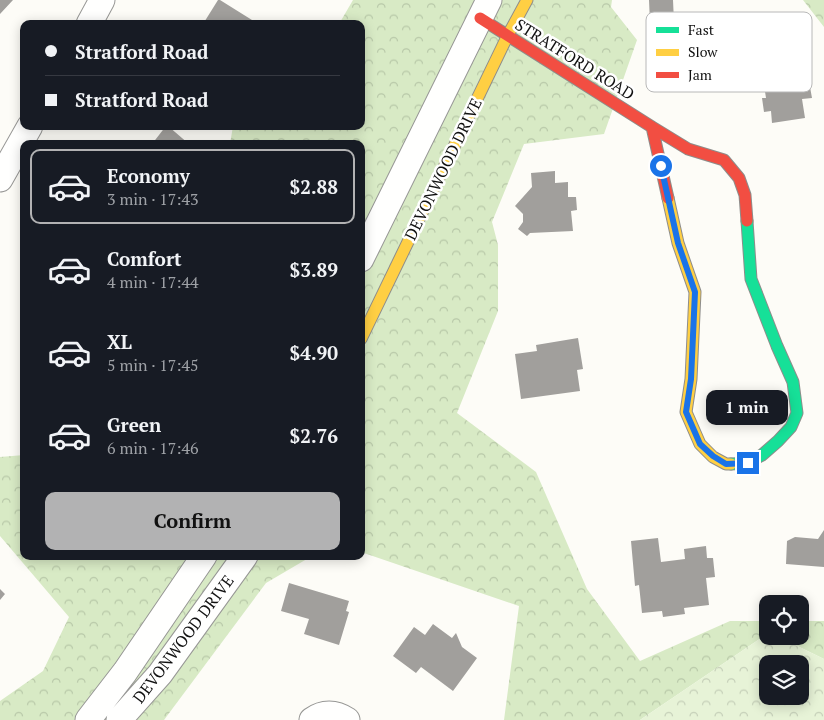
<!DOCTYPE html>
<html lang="en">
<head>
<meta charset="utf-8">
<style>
  body { margin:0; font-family:"PT Serif",serif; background:#20242c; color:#f1f3f6; height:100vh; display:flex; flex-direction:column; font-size:19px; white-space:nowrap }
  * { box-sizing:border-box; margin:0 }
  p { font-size:16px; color:#9ea1a6 }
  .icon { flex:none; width:28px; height:28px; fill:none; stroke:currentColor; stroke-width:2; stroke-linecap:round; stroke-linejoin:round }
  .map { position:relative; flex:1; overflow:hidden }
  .details { position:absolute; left:20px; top:140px; width:345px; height:420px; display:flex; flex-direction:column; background:#171b24; border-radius:10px; box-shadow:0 2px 12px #0003 }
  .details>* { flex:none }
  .guide { position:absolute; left:20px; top:20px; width:345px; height:110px; border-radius:10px; box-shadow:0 2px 12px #0003; display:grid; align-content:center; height:110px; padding:0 25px; background:#171b24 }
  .controls { position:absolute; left:759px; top:595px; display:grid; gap:10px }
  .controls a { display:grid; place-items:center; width:50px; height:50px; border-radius:10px; background:#171b24; box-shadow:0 2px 12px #0003; font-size:25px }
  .end { position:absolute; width:22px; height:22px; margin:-11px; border:6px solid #1a73e8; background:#fff; box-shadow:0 0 0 2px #fff }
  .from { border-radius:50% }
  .bubble { position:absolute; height:35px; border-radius:10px; background:#171b24; box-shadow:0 2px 12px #0003; font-size:16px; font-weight:700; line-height:35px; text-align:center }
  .guide b { display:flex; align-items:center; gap:18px; height:48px; font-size:19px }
  .guide b+b { border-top:1px solid #363941 }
  .guide i { width:12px; height:12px; background:#f1f3f6 }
  ul { padding:9px 0 0; list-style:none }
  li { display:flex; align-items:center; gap:15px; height:75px; margin:0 10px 8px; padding:0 15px; border:2px solid transparent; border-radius:10px }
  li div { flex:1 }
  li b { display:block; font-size:19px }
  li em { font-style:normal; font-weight:700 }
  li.active { border-color:#b2b2b3 }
  li>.icon { width:45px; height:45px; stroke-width:1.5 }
  .button { display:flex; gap:10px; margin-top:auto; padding:10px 25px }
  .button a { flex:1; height:58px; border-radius:10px; background:#b2b2b3; color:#111; font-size:20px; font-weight:700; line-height:58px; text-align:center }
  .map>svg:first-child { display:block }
  .forest { fill:url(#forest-crowns) }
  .park { fill:url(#park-crowns); fill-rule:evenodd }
  .building { fill:#a19f9c }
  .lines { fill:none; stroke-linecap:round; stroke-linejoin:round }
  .street-casing { stroke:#979795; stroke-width:27 }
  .fast-casing { stroke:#8e8d8b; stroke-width:13 }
  .slow-casing { stroke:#8e8d8b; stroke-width:13 }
  .jam-casing { stroke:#8e8d8b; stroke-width:13 }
  .street { stroke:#fffffe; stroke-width:25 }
  .fast { stroke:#16e098; stroke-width:11 }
  .slow { stroke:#ffcf43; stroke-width:11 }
  .jam { stroke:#f24e42; stroke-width:11 }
  .route { stroke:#1a73e8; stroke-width:6 }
  .labels { text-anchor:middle; stroke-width:5; stroke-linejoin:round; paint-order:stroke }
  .street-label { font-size:16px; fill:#111; stroke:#fff }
  .key { fill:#fff; stroke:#b8b8b8; stroke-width:1 }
  .key-label { font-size:14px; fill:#111 }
</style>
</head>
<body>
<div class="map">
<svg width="824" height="720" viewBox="0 0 824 720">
  <defs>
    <pattern id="forest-crowns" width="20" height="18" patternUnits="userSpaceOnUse" patternTransform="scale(1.25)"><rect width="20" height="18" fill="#d8eac5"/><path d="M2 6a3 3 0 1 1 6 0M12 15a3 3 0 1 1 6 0" fill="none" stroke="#b8c8a8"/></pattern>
    <pattern id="park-crowns" width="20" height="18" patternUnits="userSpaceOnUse" patternTransform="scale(1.25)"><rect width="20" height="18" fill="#e7f3d7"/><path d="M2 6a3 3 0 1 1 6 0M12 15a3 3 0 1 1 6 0" fill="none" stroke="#c5cfb8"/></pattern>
  </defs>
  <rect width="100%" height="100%" fill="#fdfcf7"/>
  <!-- forest -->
  <path class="forest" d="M353 0H612L611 7 637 40 604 134 524 144 492 222 498 245V311L457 413 536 472 587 589 640 661 730 621H767V634L640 720H504L519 606 361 552V144H230L233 126H361V24H339Z
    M803 0H824V27Z
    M24 455V556H312L266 583 164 720H0V701L43 671 69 617 0 536V457Z
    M800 621H824V659L777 636H800Z"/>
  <!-- park -->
  <path class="park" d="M767 634 768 636H777L824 659V720H640ZM768 664H800V696H768Z"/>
  <!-- building -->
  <path class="building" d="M0 0H13L0 14Z
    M218 0H220L252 20 249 24H203Z
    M649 0H673L674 22 650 23Z
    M787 22 793 59 796 58 798 72 805 71 808 85 810 87 812 98 802 99 805 118 772 123 771 111 764 112 762 98H766L755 27Z
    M166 126H168L189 144H152Z
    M555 171V183L568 182V197H576L577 210 571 211 573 231 530 233 527 236 518 229 523 222V214L515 206 532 187 531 173Z
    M578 338 583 369 577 370 580 391 521 399 515 354 537 351 536 345Z
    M824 530V567L786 564 787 541 795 537 818 539Z
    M658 538 661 562 685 559 684 549 706 546 707 558H713L715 577 706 578 709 605 684 608 685 614 663 617 662 611 642 613 639 585 635 586 631 541Z
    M289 583 349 601 346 611 349 612 339 645 304 634 309 619 281 611Z
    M0 589 5 594 0 600Z
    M433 624 452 638 456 633 462 647 477 658 453 691 421 667 416 673 393 656 414 627 425 635Z"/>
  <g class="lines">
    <!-- street casing -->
    <g class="street-casing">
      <path id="street" d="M89 24 102 0
        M0 179 30 126
        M361 259 489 0
        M88 720 125 672 204 556
        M119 720 160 674 245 556
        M312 720C323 712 335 712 347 720"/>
    </g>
    <!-- fast casing -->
    <g class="fast-casing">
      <path id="fast" d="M731 464 748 463 762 455 778 441 791 427 797 413 793 382 777 346 751 279 747 221"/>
    </g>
    <!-- slow casing -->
    <g class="slow-casing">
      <path id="slow" d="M668 198 678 243 695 292 691 379 686 412 700 444 713 457 726 464H731
        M361 339 508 35 527 0"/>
    </g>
    <!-- jam casing -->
    <g class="jam-casing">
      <path id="jam" d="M480 18 652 127 668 198
        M652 127 688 149 724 160 739 178 745 195 747 221"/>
    </g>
    <!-- street -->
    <use href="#street" class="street"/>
    <!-- fast -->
    <use href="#fast" class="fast"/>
    <!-- slow -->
    <use href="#slow" class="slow"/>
    <!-- jam -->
    <use href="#jam" class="jam"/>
  </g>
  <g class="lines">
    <!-- route -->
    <path class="route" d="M661 166 678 243 695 292 691 379 686 412 700 444 713 456 726 464 748 463"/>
  </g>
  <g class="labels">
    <!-- street labels -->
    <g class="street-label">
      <text transform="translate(575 59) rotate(32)" y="6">STRATFORD ROAD</text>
      <text transform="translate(443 169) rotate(-64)" y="6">DEVONWOOD DRIVE</text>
      <text transform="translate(183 639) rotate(-53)" y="6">DEVONWOOD DRIVE</text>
    </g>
  </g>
  <!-- legend -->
  <rect x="646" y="12" width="166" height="80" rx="8" class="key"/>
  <rect x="656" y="27" width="23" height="6" fill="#16e098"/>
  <rect x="656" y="49" width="23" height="7" fill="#ffcf43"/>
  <rect x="656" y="72" width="23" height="6" fill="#f24e42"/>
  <g class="key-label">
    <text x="688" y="35">Fast</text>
    <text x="688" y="57">Slow</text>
    <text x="688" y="80">Jam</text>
  </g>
</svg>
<div class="controls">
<a><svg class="icon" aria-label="locate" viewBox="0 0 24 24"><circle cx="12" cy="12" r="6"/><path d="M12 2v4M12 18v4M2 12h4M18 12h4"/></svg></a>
<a><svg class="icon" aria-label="layers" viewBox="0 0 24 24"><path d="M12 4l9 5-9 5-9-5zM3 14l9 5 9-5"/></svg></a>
</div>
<i class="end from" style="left:661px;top:166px"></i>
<i class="end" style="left:748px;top:463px"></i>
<div class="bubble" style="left:706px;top:390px;width:82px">1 min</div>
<div class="guide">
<b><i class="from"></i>Stratford Road</b>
<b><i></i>Stratford Road</b>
</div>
<section class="details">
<ul>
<li class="active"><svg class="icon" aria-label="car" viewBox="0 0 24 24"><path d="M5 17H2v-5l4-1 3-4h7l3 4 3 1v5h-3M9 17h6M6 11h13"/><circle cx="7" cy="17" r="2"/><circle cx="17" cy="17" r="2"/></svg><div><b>Economy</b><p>3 min · 17:43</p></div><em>$2.88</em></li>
<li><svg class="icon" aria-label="car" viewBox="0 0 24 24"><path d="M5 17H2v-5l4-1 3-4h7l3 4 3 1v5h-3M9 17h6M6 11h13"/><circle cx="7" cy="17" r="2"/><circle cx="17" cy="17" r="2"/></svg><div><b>Comfort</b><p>4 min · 17:44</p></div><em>$3.89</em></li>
<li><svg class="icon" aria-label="car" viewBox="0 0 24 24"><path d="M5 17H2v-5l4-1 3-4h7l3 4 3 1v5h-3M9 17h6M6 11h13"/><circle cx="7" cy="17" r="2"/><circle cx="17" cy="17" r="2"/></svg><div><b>XL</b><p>5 min · 17:45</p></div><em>$4.90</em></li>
<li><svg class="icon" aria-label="car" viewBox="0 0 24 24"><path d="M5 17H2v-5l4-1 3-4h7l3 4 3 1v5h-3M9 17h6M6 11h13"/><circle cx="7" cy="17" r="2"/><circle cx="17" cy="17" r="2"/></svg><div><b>Green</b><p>6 min · 17:46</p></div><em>$2.76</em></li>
</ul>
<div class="button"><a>Confirm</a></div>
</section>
</div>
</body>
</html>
